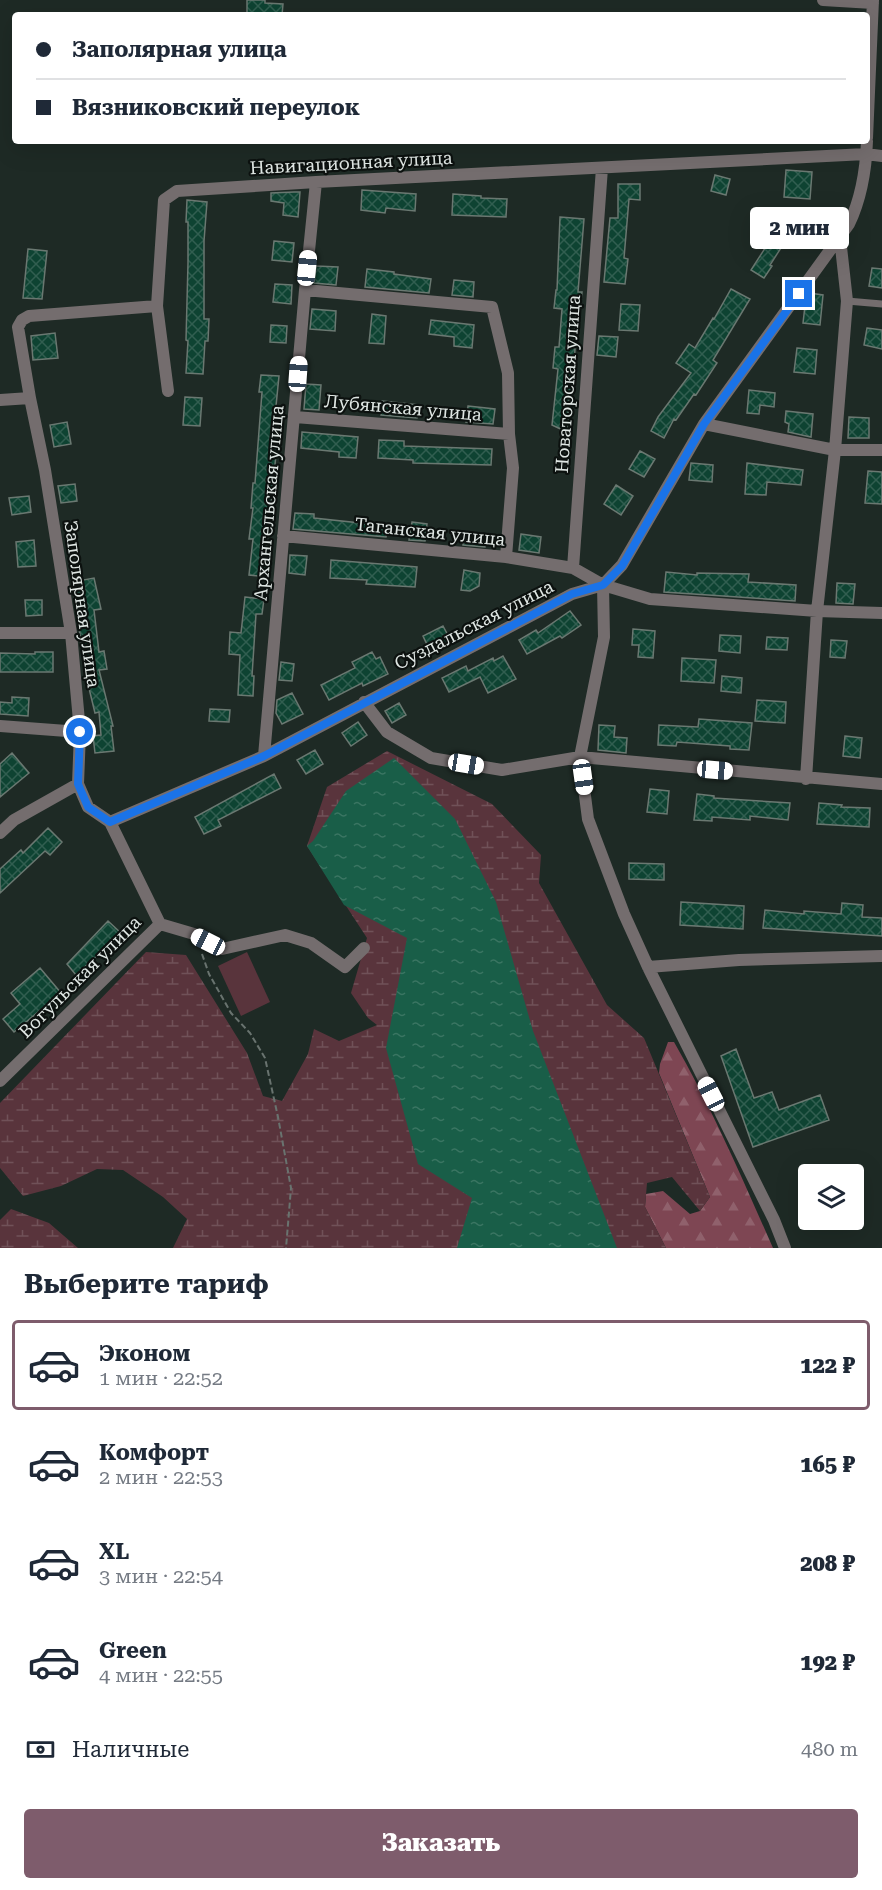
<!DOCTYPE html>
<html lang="ru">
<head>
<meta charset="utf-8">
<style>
  body { margin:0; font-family:"Roboto Serif",serif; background:#f6f6f7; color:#1f2937; height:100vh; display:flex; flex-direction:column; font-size:22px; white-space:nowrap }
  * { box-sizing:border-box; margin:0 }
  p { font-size:20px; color:#747a83 }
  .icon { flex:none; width:33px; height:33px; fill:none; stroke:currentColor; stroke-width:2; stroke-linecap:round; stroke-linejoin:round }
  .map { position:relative; height:1248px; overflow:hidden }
  .panel { display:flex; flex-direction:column; background:#fff; flex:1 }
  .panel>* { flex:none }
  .guide { position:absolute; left:12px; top:12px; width:858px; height:132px; border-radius:6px; box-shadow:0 6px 24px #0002; display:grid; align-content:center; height:132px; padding:0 24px; background:#fff }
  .buttons { position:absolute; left:798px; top:1164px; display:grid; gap:12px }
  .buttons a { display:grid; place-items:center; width:66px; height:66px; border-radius:6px; background:#fff; box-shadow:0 6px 24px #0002; font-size:30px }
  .end { position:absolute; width:27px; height:27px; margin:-14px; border:8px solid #1a73e8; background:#fff; box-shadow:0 0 0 3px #fff }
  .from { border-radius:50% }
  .bubble { position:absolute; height:42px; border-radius:6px; background:#fff; box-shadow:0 6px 24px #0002; font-size:20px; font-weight:800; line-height:42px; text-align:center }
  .car { position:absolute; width:18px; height:36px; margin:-18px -9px; border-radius:8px; box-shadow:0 0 4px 2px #0007; background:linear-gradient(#fff 24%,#345 0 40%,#fff 0 76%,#345 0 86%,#fff 0) }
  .guide b { display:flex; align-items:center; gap:21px; height:57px; font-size:22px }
  .guide b+b { border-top:2px solid #e0e1e3 }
  .guide i { width:15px; height:15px; background:#1f2937 }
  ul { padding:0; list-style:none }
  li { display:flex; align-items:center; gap:18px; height:90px; margin:0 12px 9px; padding:0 12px; border:3px solid transparent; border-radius:6px }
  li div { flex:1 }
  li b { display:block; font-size:22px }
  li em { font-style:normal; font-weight:800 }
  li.current { border-color:#7e5c6c }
  li>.icon { width:54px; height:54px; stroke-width:1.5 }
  h2 { padding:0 24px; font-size:27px; line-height:72px }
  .pay { display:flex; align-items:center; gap:15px; height:66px; padding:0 24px; font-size:22px }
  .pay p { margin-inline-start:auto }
  .button { display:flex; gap:12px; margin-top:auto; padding:12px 24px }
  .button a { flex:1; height:69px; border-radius:6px; background:#7e5c6c; color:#fff; font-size:24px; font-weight:800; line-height:69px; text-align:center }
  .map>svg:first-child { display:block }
  .forest { fill:url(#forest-firs) }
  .wetland { fill:url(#wetland-marsh) }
  .pitch { fill:#59343c }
  .water { fill:url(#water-ripples) }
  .building { fill:url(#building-cross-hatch); stroke:#6a7871; stroke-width:1.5 }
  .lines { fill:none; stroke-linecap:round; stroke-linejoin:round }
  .path { stroke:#69736f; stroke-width:2; stroke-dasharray:6 3; stroke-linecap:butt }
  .service { stroke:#746d6e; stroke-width:7 }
  .minor { stroke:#746d6e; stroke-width:12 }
  .route { stroke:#1a73e8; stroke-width:8 }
  .labels { text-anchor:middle; stroke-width:4.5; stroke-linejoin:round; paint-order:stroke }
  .street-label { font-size:18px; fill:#dfe6e3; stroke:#0c110f }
</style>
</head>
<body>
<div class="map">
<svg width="882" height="1248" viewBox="0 0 882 1248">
  <defs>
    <pattern id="forest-firs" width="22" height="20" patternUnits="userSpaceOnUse" patternTransform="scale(1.5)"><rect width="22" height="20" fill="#7e4653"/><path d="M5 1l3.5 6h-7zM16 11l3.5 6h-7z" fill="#90616c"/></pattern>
    <pattern id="wetland-marsh" width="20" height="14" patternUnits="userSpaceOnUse" patternTransform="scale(1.5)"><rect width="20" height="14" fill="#59343c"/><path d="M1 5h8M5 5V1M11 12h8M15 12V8" fill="none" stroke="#705158"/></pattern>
    <pattern id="water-ripples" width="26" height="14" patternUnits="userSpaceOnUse" patternTransform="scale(1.5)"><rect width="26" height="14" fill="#195e48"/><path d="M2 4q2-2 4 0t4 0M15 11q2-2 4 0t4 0" fill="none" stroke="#3a7562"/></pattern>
    <pattern id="building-cross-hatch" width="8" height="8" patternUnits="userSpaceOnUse" patternTransform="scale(1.5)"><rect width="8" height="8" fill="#0e4332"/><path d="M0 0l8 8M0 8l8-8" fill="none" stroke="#315e50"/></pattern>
  </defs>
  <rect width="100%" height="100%" fill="#1e2a25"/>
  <!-- forest -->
  <path class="forest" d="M668 1042H674C712 1108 742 1178 773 1248H666L645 1207 646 1194 663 1191 690 1214 700 1211 710 1197 659 1073 660 1064Z"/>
  <!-- wetland -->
  <path class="wetland" d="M387 751 492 804 541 855 539 883 607 1005 644 1038 710 1197 700 1211 672 1177 647 1183 645 1207 666 1248H173L187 1219 163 1197 123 1170 97 1169 61 1186 23 1196 0 1168V1103L146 952 186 955 247 1053 263 1096 282 1101 308 1054 314 1029 339 1041 377 1025 368 1018 351 993 367 938 307 846 327 787Z
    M11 1209 49 1223 78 1248H0V1220Z"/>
  <!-- pitch -->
  <path class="pitch" d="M247 952 270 1002 241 1016 218 966Z"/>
  <!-- water -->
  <path class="water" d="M394 758 455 819 496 902 533 1031 617 1248H457L472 1198 418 1164 386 1048 407 938 344 905 307 846 313 841 346 791Z"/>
  <!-- building -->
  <path class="building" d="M247 0H265V3L283 4 282 15H247Z
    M786 170 812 172 810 199 784 197Z
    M715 175 730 179 726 195 711 191Z
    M618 184H640V200L629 199 624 258 628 259 625 284 604 282 610 218H618Z
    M362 190 416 194 415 211 386 208 385 213 361 210Z
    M294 192H300L298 217 283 215 284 203 271 201V193Z
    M453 194 481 196V198L507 199 506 217 452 215Z
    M187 200 207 202 204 241V319H209L208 341H205L203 374 186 373 188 341 186 340 188 263V222H186Z
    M560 217 584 219 578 292H582L580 310H576L573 348 575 349 573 381 571 399H569L567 432 552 425 558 369 553 368 555 347H559L562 309 554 308 556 290H557Z
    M775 224 790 234 770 265 772 266 764 278 751 270 769 242 765 239Z
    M274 241 294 243 292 262 272 260Z
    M28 249 47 251 42 299 23 298Z
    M316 266 338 267 336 285 314 283Z
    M872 268 882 269V288L869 286Z
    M367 269 394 272V274L431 279 429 293 365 287Z
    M454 280 474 282 473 297 452 295Z
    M275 284 292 285 291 304 273 302Z
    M731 289 750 299 713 360 717 363 696 395 694 394 676 420 674 419 664 438 651 431 658 417 691 373 676 363 689 344 695 348 713 318 714 319Z
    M809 293 823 295 820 325 803 323 806 297Z
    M621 304 640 305 638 331 619 330Z
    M312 309 336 311 335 331 310 329Z
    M372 314 386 316 384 344 369 343Z
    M431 320 474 325 472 348 454 346V337L429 334Z
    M271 325 287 326 286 343 270 342Z
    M867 328 882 330V349L864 345Z
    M55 333 58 358 33 360 31 336Z
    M599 336 618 337 616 357 597 355Z
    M797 348 817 350 815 374 794 372Z
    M261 375 279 376 276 406 281 407 265 560 268 561 266 577 249 575 253 539H249L253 508H251L253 483H255L262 392H259Z
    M306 384 321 385 319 410 304 409Z
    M749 390 775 393 774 407 760 405 759 414 747 413Z
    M185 397 202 398 200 426 183 425Z
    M382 401 419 405 417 418 381 415Z
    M468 406 495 409 493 424 466 422Z
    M786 411 813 414 811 437 788 432 789 424 785 422Z
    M849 417 869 418V438H848Z
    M67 422 71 444 54 447 50 425Z
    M302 432 358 437 356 458 339 457V452L301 448Z
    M379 440 404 441V446L492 449 491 465 413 463V460L378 458Z
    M640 451 655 459 644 477 629 469Z
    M691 463 713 465 712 482 689 480Z
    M747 463 803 470 801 485 767 482 766 495 745 494Z
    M868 471 882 472V504L865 503Z
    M75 484 77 501 61 503 58 486Z
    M616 485 633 496 621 515 604 504Z
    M29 496 31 512 12 515 9 498Z
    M295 513 314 514V518L388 526 386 537 293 529Z
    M412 522 427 524 425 541 409 540Z
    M464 532 486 534 485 547 463 545Z
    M521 534 541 537 539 553 519 550Z
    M34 540 36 566 18 567 16 542Z
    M290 555 307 556 305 575 289 573Z
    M331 560 417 567 415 587 366 584 367 580 330 578Z
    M464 570 480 573 479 586 470 591 461 590Z
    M666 572 697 575V573L749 574 748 582 796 585 795 601 664 592Z
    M94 578 101 609 94 610 99 652 104 651 107 669 99 670 113 726H111L114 751 95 753 93 736 101 735 99 712 95 713 87 680 72 582Z
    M837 583 855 584 853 604 836 603Z
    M245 597 264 599 262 614H256L252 676H254L253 696 238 695 240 655 229 654 230 632 241 633Z
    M25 600H42V615L26 616Z
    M570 611 581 625 562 638 560 636 527 654 519 640 536 630 538 633Z
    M443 626 451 641 430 651 423 636Z
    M633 629 655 631 653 658 638 657 639 645H632Z
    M720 635 741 636 740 653 719 651Z
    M767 637 788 638 787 650 766 649Z
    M831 640 847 641 845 658 830 657Z
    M35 652H53V672H0V653L35 654Z
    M372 652 376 659 380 657 388 674 363 686 362 683 329 700 321 685 355 668 352 662Z
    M503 656 516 679 488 693 480 677 449 692 442 678 466 666 468 671 493 658 494 661Z
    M682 658 716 660 714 683 681 681Z
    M281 662 294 664 292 681 279 680Z
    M722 676 742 678 741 693 721 691Z
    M292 693 303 714 282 724 276 713 277 700Z
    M12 697 29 698 28 716 0 714V702L12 703Z
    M757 700 786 702 785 723 755 721Z
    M399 703 406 715 392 723 385 711Z
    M210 709 230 710 229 722 209 721Z
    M699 719 752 723 749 750 730 749V746L677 742 676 746 658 745 659 725 698 727Z
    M358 722 367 735 351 746 342 733Z
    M599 725 615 726 614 737 627 738 626 753 598 750Z
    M845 736 862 738 860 758 843 756Z
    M315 750 323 764 306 774 297 760Z
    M12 753 29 773 0 797V764Z
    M274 774 281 788 218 820 221 826 204 834 195 817Z
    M650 789 669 791 667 814 647 812Z
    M697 794 714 796V798L790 803 788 820 750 816V820L712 817V821L694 820Z
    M819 803 842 805 841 807 870 808 869 827 817 824Z
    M48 828 62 842 50 855 45 851 0 893V869L21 850 23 853Z
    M629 863 664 864V880L629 879Z
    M681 902 744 906 743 929 680 925Z
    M842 903 863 905 862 917 882 918V936L763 928 765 910 804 914V911L841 914Z
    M108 921 122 934 103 954 101 952 76 975 67 964Z
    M40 968 61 993 14 1032 3 1019 20 1004 11 993Z
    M736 1049 754 1098 772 1092 779 1110 820 1095 829 1120 753 1147 721 1056Z"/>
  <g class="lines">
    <!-- path -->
    <path class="path" d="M202 954 209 974 231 1013 250 1033 265 1058 278 1117 291 1188 286 1248"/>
    <!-- service -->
    <path class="service" d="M847 301 882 304"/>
    <!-- minor -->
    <path class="minor" d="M823 0 873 3
      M867 138 873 0
      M602 168 573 568 603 585
      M305 290 492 307 508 373 509 434 513 468 506 557
      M157 306 168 391
      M0 400 30 398
      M295 417 509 434
      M704 424 835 450H882
      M283 536 506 557 573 568
      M603 585 604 637 580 757 588 819 624 914 648 967 774 1220 785 1248
      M603 585 622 565 704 424 849 224C861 199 866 168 867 141
      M0 633H71
      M364 702 387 732 431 758 502 770 580 757 882 784
      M0 726 80 732
      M264 756 305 290 316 182
      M806 779 817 611 835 450 847 301 840 238
      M110 822 264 756 572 594 603 585 650 599 817 611 882 613
      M0 833 14 820 78 784
      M364 948 345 967 311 943 285 935 222 949 194 934 160 924 110 822 88 807 78 784 80 732 71 633 45 470 30 398 18 327 22 320 29 316 157 306 164 200 177 191 316 182 866 154 882 156
      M648 967 739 960 882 956
      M0 1081 160 924"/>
  </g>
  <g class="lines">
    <!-- route -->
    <path class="route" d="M80 732 78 784 88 807 110 822 264 756 572 594 603 585 622 566 704 424 799 294"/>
  </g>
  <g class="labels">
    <!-- street labels -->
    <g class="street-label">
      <text transform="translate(351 163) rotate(-3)" y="6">Навигационная улица</text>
      <text transform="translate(568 384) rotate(-86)" y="6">Новаторская улица</text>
      <text transform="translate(403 408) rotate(5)" y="6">Лубянская улица</text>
      <text transform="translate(269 503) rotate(-85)" y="6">Архангельская улица</text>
      <text transform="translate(430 532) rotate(6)" y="6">Таганская улица</text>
      <text transform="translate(82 604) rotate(82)" y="6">Заполярная улица</text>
      <text transform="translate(474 625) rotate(-27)" y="6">Суздальская улица</text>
      <text transform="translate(80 977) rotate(-45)" y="6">Вогульская улица</text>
    </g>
  </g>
</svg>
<div class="buttons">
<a><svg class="icon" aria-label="layers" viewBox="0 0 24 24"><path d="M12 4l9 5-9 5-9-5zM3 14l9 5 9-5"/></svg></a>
</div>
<i class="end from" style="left:80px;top:732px"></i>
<i class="end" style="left:799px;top:294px"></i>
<div class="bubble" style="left:750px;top:207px;width:99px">2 мин</div>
<i class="car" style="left:307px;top:268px;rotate:6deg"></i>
<i class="car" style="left:298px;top:374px;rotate:4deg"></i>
<i class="car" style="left:466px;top:764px;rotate:99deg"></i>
<i class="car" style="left:715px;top:770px;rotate:95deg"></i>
<i class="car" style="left:583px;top:777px;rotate:172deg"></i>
<i class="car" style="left:208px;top:942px;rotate:297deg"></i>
<i class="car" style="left:711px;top:1094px;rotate:333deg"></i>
<div class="guide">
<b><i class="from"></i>Заполярная улица</b>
<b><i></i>Вязниковский переулок</b>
</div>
</div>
<section class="panel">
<h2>Выберите тариф</h2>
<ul>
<li class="current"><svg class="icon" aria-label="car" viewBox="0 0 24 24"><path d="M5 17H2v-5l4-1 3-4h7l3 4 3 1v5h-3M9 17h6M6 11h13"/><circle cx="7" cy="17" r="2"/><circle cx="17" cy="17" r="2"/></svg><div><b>Эконом</b><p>1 мин · 22:52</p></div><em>122 ₽</em></li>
<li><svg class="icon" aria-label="car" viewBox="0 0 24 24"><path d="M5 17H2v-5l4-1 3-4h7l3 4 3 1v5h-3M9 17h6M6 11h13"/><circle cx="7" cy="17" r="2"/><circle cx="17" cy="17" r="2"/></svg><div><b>Комфорт</b><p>2 мин · 22:53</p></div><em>165 ₽</em></li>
<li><svg class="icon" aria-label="car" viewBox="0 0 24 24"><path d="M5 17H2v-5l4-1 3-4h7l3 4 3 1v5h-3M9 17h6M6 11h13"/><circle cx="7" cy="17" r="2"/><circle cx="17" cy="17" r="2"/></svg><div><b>XL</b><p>3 мин · 22:54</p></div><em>208 ₽</em></li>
<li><svg class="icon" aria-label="car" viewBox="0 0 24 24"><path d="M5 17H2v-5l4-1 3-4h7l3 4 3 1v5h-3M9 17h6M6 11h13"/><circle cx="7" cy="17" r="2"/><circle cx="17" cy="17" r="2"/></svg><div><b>Green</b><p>4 мин · 22:55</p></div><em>192 ₽</em></li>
</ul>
<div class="pay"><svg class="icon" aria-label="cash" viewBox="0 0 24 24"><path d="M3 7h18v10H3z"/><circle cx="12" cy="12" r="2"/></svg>Наличные<p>480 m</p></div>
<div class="button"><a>Заказать</a></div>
</section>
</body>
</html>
